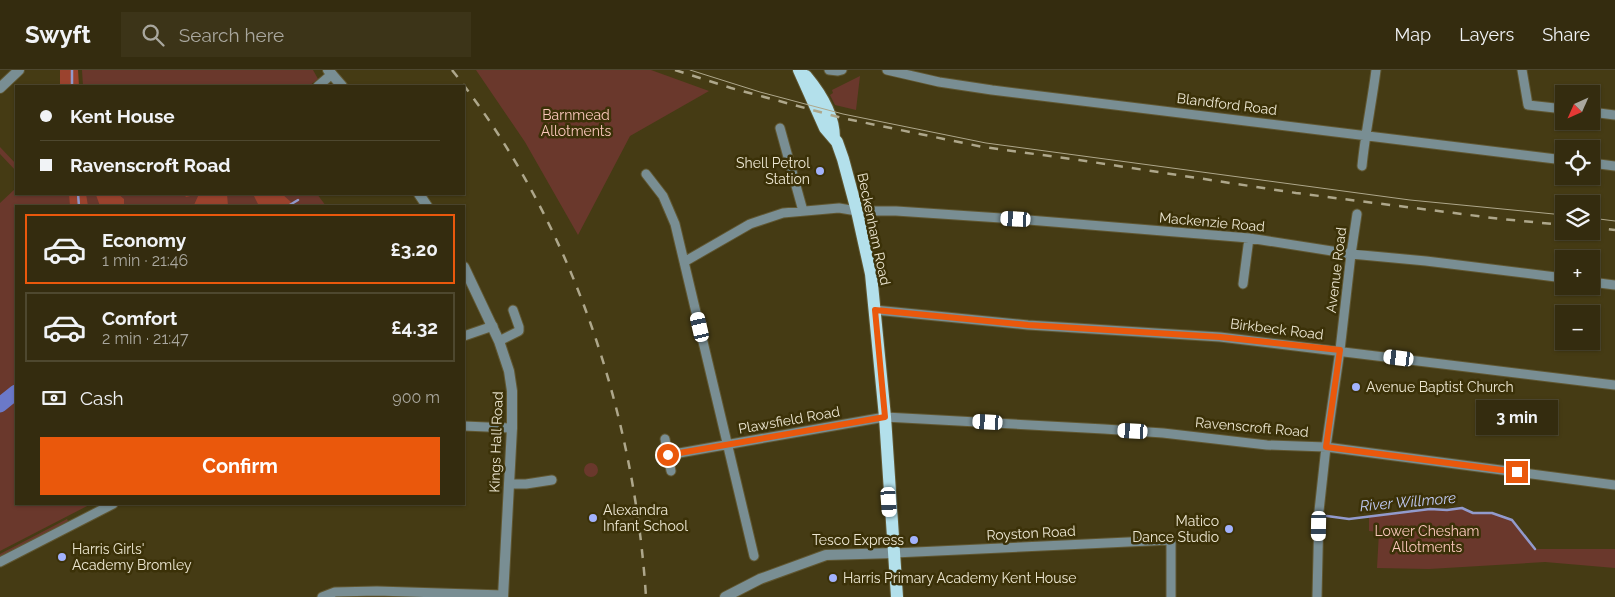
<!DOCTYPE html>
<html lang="en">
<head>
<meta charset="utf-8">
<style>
  body { margin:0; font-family:Raleway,sans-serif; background:#3c3418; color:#f1f3f6; height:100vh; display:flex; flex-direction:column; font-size:19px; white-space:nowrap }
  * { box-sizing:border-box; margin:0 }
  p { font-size:16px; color:#a9a79e }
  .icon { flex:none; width:28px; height:28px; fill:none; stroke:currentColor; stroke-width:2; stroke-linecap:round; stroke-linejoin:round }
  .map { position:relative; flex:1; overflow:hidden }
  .details { position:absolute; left:15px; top:135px; width:450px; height:300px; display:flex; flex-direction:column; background:#342c0f; border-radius:0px; box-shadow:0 1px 4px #0004,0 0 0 1px #4e482f }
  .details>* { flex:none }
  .hud { position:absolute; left:15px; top:15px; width:450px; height:110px; border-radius:0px; box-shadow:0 1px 4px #0004,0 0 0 1px #4e482f; display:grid; align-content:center; height:110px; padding:0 25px; background:#342c0f }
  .needle { width:32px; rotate:225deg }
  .tools { position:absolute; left:1555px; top:15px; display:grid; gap:10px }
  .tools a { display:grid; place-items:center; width:45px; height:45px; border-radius:0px; background:#342c0f; box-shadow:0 1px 4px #0004,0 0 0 1px #4e482f; font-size:25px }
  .end { position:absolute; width:22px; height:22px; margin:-11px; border:6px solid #ea580c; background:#fff; box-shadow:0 0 0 2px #fff }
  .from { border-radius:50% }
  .bubble { position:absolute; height:35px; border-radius:0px; background:#342c0f; box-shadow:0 1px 4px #0004,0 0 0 1px #4e482f; font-size:16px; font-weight:700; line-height:35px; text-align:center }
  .car { position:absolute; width:15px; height:30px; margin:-15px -8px; border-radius:6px; box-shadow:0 0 4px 1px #0007; background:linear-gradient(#fff 24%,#345 0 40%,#fff 0 76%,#345 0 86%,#fff 0) }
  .hud b { display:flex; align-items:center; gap:18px; height:48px; font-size:19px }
  .hud b+b { border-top:1px solid #4e482f }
  .hud i { width:12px; height:12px; background:#f1f3f6 }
  ul { padding:9px 0 0; list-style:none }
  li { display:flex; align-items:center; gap:15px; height:70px; margin:0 10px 8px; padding:0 15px; border:2px solid #4e482f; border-radius:0px }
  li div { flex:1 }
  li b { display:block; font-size:19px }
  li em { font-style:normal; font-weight:700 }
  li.current { border-color:#ea580c }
  li>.icon { width:45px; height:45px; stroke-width:1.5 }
  .pay { display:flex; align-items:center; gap:12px; height:55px; padding:0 25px; font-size:19px }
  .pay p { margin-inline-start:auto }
  .cta { display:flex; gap:10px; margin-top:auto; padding:10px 25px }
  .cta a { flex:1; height:58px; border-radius:0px; background:#ea580c; color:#fff; font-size:20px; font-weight:700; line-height:58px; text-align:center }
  header { display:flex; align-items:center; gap:30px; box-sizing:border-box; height:70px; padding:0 25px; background:#342c0f; border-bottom:1px solid #4e482f }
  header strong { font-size:24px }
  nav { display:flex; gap:28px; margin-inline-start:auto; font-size:18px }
  .search { width:350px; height:45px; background:#3c3418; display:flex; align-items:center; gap:12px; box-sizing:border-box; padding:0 18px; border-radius:0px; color:#a9a79e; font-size:19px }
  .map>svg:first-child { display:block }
  .green { fill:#6a382c }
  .forest { fill:#9b432e }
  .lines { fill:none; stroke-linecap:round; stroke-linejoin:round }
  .stream { stroke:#929acc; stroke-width:2.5 }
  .river { stroke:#6b79c9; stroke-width:15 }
  .minor-casing { stroke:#605732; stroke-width:11 }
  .tertiary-casing { stroke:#605732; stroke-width:12 }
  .primary-casing { stroke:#605732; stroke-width:14 }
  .minor { stroke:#798e93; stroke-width:9 }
  .tertiary { stroke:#798e93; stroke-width:10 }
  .primary { stroke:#b3e0eb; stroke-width:12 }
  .tram { stroke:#aea78b; stroke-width:1 }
  .rail { stroke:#aea78b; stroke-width:2.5; stroke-dasharray:9 9; stroke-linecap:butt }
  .route { stroke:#ea580c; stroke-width:6 }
  .poi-dot { fill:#a2b2fd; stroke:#3b3108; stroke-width:2 }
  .labels { text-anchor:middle; stroke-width:5; stroke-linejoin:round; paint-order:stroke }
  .street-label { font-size:14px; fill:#ede7d2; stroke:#3b3108 }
  .park-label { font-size:14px; fill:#fbc8bc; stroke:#3b3108 }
  .poi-label { font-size:14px; fill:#ede7d2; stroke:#3b3108; text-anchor:start }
  .water-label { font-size:15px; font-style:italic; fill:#c1cbf6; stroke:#3b3108 }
</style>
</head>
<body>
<header>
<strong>Swyft</strong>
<div class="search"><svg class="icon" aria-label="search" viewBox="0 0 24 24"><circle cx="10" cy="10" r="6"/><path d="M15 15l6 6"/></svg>Search here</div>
<nav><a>Map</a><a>Layers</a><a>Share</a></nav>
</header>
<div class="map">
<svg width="1615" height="527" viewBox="0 0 1615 527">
  <rect width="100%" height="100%" fill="#453b14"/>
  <!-- green -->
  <path class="green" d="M82 0H313L318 9 309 16H83Z
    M476 0H651L709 21 630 66 578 165 525 72Z
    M860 6 856 40 835 35 830 25 833 23 832 20Z
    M0 77 16 94V101L0 84Z
    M16 118V124H265L273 135 285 124H317L326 136H16V318L0 331V133Z
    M16 323V434H91L0 481V338Z
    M584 400a7 7 0 1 1 14 0a7 7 0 1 1-14 0Z
    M1462 438 1473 443H1492L1512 450 1535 479H1615V498L1545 492 1429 499 1377 498 1379 462 1369 461V446L1430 439 1447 440Z
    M67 449 68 451 0 488V484Z"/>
  <!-- forest -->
  <path class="forest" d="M60 0H78L79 16H60Z
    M69 124H86L88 136H70Z
    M104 124H118L124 129V136H100L96 125Z
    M184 124H227L228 136H195L194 135 199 124 186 127Z
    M253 124H282L291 132 290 136H259Z"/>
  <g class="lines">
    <!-- stream -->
    <path class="stream" d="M72 0V16
      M78 124 79 136
      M288 136 298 130
      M1327 446 1349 449 1430 439 1447 440 1462 438 1473 443H1492L1512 450 1535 479"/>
    <!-- river -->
    <path class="river" d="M0 335 16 322"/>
    <!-- minor casing -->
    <g class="minor-casing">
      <path id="minor" d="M829 0 838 1 842 0
        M887 0 939 12 992 20 1564 90
        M1522 0 1528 35 1564 39
        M318 16 332 4
        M1591 42 1615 45
        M780 58 803 141
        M1591 93 1615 96
        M1362 96C1365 64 1372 32 1376 0
        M646 104 663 126 675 154 754 486
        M684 192 750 154 783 143 839 138 857 141H896L1016 149 1249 168 1351 184 1426 191 1564 208
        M1591 212 1615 215
        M1243 214 1249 168
        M875 240 1028 255 1220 267 1615 315
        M464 266 493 256
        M499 271 519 261V257L513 240
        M464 356 512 358
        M665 369 671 401
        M668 385 885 347 1104 359 1163 363 1267 375 1326 377 1615 415
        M509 414H526L552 410
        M894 483 1171 470V527
        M0 492 113 434
        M322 527 335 522 377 521 503 525
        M1317 527 1319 441 1326 377 1340 280 1351 184 1357 144"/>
    </g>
    <!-- tertiary casing -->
    <g class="tertiary-casing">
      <path id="tertiary" d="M328 0 342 16
        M0 18 19 0
        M419 124 427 136
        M464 197 499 271 509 301 512 321V358L503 527
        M725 527 760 509 826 485 894 483"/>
    </g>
    <!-- primary casing -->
    <g class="primary-casing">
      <path id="primary" d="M799 0 825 58 837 72 843 89 857 141 871 204 885 347 897 527
        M806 6C821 24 834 45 834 68"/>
    </g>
    <!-- minor -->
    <use href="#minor" class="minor"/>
    <!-- tertiary -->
    <use href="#tertiary" class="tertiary"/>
    <!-- primary -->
    <use href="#primary" class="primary"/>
    <!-- tram -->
    <path class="tram" d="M690 0 760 22 843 44 986 73 1410 130 1564 145
      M1591 148 1615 151"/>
    <!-- rail -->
    <path class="rail" d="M452 0C570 148 634 339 646 527
      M675 0 731 18 842 48 983 77 1079 90 1296 123 1501 149 1564 155
      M1591 157 1615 160"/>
  </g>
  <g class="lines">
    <!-- route -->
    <path class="route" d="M668 385 885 347 875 240 1028 255 1220 267 1340 280 1326 377 1517 402"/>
  </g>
  <!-- markers -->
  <g class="poi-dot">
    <circle cx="820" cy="101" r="5"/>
    <circle cx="1356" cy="317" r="5"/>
    <circle cx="593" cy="448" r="5"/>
    <circle cx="1229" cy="459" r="5"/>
    <circle cx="914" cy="470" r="5"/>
    <circle cx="62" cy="487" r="5"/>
    <circle cx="833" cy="508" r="5"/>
  </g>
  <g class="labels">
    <!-- street labels -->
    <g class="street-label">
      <text transform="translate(1227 34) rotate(7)" y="5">Blandford Road</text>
      <text transform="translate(1212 152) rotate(5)" y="5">Mackenzie Road</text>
      <text transform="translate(874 159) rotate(78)" y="5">Beckenham Road</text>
      <text transform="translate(1336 200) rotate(-83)" y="5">Avenue Road</text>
      <text transform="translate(1277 259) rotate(7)" y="5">Birkbeck Road</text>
      <text transform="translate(789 350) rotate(-10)" y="5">Plawsfield Road</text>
      <text transform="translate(1252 357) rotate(5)" y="5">Ravenscroft Road</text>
      <text transform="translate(496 372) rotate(-88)" y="5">Kings Hall Road</text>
      <text transform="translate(1031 463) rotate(-3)" y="5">Royston Road</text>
    </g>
    <!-- park labels -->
    <g class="park-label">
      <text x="576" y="50">Barnmead<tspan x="576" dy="16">Allotments</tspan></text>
      <text x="1427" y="466">Lower Chesham<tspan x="1427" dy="16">Allotments</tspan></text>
    </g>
    <!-- poi labels -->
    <g class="poi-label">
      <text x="810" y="98" text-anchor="end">Shell Petrol<tspan x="810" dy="16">Station</tspan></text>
      <text x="1366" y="322">Avenue Baptist Church</text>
      <text x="603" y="445">Alexandra<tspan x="603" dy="16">Infant School</tspan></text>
      <text x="1219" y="456" text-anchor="end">Matico<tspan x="1219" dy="16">Dance Studio</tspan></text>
      <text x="904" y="475" text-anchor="end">Tesco Express</text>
      <text x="72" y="484">Harris Girls'<tspan x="72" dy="16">Academy Bromley</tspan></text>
      <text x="843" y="513">Harris Primary Academy Kent House</text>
    </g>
    <!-- water labels -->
    <g class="water-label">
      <text transform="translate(1408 432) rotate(-5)" y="5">River Willmore</text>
    </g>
  </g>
</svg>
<div class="tools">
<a><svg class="needle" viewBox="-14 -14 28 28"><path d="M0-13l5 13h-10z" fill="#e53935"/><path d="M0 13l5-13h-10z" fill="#a9a79e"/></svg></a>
<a><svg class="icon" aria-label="locate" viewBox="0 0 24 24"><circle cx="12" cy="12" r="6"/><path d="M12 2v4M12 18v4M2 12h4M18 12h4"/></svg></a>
<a><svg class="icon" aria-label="layers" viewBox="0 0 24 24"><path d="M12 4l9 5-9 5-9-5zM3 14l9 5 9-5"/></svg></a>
<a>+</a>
<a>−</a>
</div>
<i class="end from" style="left:668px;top:385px"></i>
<i class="end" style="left:1517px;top:402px"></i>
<div class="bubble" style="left:1476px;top:330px;width:82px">3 min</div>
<i class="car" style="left:1016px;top:149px;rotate:273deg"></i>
<i class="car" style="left:700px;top:257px;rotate:347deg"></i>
<i class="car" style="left:1399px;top:288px;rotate:277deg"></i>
<i class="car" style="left:988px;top:352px;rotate:273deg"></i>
<i class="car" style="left:1133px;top:361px;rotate:273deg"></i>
<i class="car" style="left:889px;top:432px;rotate:176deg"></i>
<i class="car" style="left:1319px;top:456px;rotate:181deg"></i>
<div class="hud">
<b><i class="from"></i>Kent House</b>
<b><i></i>Ravenscroft Road</b>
</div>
<section class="details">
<ul>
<li class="current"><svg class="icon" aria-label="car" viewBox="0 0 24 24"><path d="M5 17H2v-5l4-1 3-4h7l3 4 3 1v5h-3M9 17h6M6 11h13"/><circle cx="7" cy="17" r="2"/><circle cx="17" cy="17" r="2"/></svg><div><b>Economy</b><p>1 min · 21:46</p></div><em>£3.20</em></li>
<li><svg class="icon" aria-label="car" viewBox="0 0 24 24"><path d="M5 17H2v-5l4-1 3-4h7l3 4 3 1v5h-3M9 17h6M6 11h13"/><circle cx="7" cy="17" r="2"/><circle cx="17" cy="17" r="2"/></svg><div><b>Comfort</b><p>2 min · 21:47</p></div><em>£4.32</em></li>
</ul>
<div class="pay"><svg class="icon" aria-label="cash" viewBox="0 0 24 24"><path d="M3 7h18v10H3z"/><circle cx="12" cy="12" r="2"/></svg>Cash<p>900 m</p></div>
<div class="cta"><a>Confirm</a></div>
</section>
</div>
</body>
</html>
